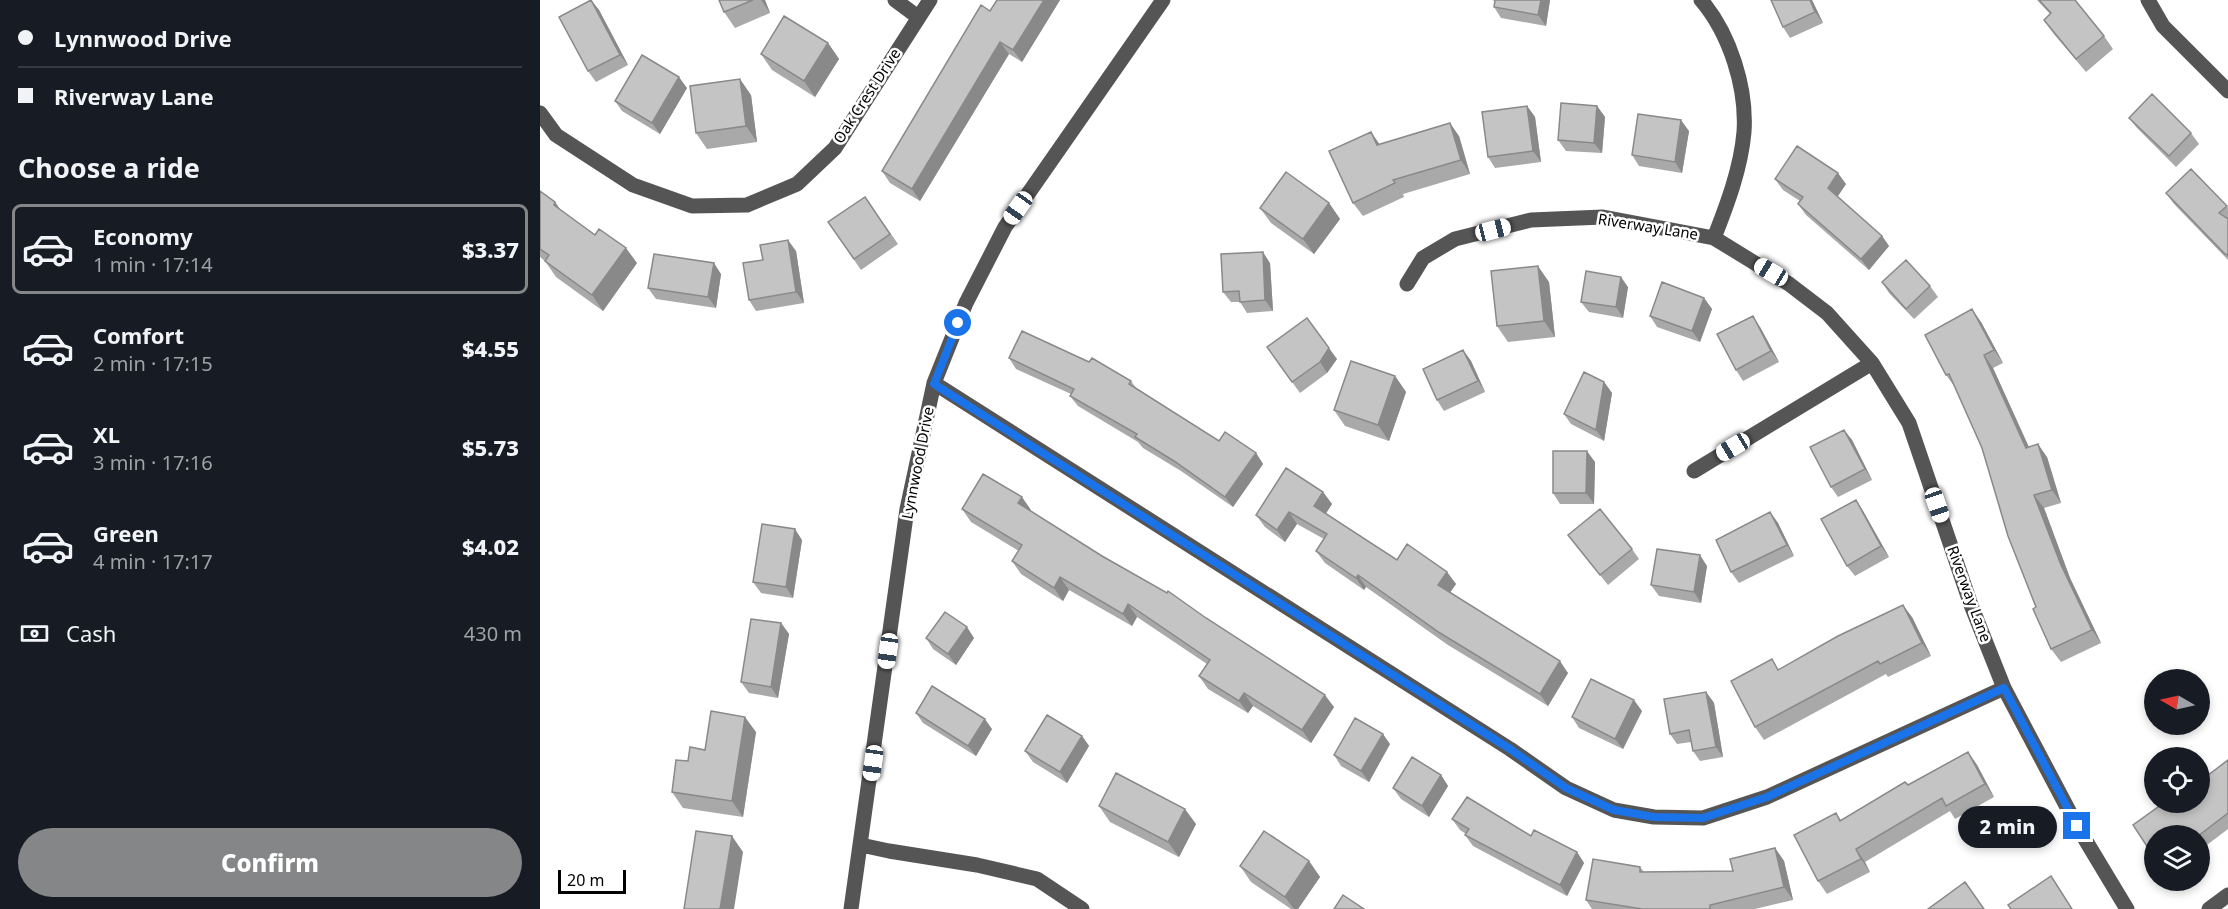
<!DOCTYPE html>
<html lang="en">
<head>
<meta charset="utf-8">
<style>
  body { margin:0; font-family:"Noto Sans",sans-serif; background:#242831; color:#f1f3f6; height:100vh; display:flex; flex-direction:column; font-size:22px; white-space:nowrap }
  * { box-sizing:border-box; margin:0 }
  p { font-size:20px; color:#9ea1a6 }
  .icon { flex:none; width:33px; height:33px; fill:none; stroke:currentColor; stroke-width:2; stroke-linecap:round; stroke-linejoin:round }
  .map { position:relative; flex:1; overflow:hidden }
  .side { display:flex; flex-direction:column; background:#171b24; width:540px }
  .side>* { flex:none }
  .guide { display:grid; align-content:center; height:132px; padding:0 18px; background:#171b24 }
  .needle { width:39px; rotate:279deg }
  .buttons { position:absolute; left:1604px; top:669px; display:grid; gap:12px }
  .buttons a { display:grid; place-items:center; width:66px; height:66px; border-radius:50%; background:#171b24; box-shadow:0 3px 9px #0003; font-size:30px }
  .scale { position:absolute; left:18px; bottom:15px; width:68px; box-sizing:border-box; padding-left:6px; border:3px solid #000; border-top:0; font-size:16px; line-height:21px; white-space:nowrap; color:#000; -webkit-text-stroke:4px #fff; paint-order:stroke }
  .end { position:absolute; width:27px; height:27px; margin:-14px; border:8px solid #1a73e8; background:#fff; box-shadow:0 0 0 3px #fff }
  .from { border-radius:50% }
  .bubble { position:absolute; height:42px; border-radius:21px; background:#171b24; box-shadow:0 3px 9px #0003; font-size:20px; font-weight:800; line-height:42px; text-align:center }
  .car { position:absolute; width:18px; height:36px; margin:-18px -9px; border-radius:8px; box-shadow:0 0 4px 2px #0007; background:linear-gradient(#fff 24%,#345 0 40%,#fff 0 76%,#345 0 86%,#fff 0) }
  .guide b { display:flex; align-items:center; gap:21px; height:57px; font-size:22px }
  .guide b+b { border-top:2px solid #363941 }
  .guide i { width:15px; height:15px; background:#f1f3f6 }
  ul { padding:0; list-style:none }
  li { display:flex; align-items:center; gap:18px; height:90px; margin:0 12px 9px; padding:0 6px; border:3px solid transparent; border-radius:9px }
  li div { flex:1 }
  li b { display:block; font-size:22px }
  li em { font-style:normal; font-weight:800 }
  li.current { border-color:#858687 }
  li>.icon { width:54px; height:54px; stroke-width:1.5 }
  h2 { padding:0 18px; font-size:27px; line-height:72px }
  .pay { display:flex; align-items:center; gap:15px; height:66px; padding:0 18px; font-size:22px }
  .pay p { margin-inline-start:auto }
  .cta { display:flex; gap:12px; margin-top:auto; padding:12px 18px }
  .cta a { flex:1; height:69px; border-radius:36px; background:#858687; color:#fff; font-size:24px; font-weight:800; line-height:69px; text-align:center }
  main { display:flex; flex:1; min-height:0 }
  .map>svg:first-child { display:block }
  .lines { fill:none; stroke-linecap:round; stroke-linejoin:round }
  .minor { stroke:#555; stroke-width:15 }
  .wall { fill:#a9a9a9 }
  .shaded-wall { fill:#898989 }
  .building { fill:#c4c4c4; stroke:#898989; stroke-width:1.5 }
  .route { stroke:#1a73e8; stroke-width:8 }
  .labels { text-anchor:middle; stroke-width:5; stroke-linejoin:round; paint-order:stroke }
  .street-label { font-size:15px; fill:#000; stroke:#fff }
</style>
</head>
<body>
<main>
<section class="side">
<div class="guide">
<b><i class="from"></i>Lynnwood Drive</b>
<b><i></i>Riverway Lane</b>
</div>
<h2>Choose a ride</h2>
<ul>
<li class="current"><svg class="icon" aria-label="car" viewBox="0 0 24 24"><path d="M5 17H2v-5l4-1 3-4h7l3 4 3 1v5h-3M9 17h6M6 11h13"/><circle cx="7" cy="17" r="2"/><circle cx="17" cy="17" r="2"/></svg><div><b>Economy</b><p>1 min · 17:14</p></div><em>$3.37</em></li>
<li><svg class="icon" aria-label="car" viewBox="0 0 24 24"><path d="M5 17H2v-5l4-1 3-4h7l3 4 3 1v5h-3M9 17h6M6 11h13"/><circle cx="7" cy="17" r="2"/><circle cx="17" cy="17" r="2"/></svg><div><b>Comfort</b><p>2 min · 17:15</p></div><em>$4.55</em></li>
<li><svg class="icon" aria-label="car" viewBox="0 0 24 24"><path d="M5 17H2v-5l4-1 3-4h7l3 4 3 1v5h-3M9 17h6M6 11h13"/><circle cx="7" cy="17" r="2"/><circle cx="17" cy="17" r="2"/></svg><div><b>XL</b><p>3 min · 17:16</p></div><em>$5.73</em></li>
<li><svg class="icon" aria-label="car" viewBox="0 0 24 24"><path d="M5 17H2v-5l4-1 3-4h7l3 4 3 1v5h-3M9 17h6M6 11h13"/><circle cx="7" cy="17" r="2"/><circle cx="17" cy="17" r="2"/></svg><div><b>Green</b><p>4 min · 17:17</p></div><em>$4.02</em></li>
</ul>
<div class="pay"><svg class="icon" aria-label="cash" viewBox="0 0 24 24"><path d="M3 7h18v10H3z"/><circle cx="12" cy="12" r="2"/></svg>Cash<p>430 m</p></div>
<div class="cta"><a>Confirm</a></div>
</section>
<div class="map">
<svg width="1688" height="909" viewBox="0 0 1688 909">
  <rect width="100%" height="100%" fill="#fff"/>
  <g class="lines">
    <!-- minor -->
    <path class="minor" d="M355 0 378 17
      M1161 0C1190 34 1207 88 1204 132 1201 168 1187 205 1174 238
      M1608 0 1623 26 1688 91
      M0 113 16 135 93 185 152 206 207 205 257 184 295 148 390 0
      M867 284 883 258 915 239 991 220 1063 217 1174 238 1249 284 1287 313 1332 363 1369 423 1431 605 1464 688 1537 826 1587 909
      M394 383 970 749 1026 788 1074 810 1114 817 1163 818 1227 797 1464 688
      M1154 471 1332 363
      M321 845 349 851 437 865 497 879 542 909
      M311 909 367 509 394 383 426 303 465 227 623 0
      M1669 909 1688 895"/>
  </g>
  <!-- wall -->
  <path class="wall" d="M51 0 59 10 88 65 56 82 48 71Z
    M179 0H225L230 13 195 28 184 12Z
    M457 0H520L482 62 469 54 380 201 350 183 342 171Z
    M952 0H1010L1006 26 961 18 954 7 955 1Z
    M1231 0H1272L1283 23 1250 38 1243 27Z
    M1497 0H1535L1564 36 1573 49 1546 72 1513 33 1504 20 1510 14Z
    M288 43 299 59 275 97 232 70 221 54Z
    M147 88 120 134 82 111 75 101Z
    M211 95 217 142 167 149 156 133Z
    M987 106 995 117 1001 162 955 168 948 157Z
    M1057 106 1065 117 1062 153 1026 151 1018 140Z
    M1589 118 1651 133 1659 144 1636 167 1597 128Z
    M1149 131 1142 173 1099 166 1092 155Z
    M831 132 839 144 919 136 930 174 863 194 864 197 823 216 813 203Z
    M1235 179 1306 184 1297 197 1342 236 1349 246 1329 270 1266 215 1258 204 1260 201 1243 190Z
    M0 191 15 202 21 211 97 263 63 311 16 277 5 261 0 257Z
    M1626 193 1687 206 1688 208V260L1634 204Z
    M325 197 358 244 321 270 288 222Z
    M789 203 800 219 774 254 731 223 720 208Z
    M256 251 264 303 216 311 209 300Z
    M730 263 733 311 707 313 700 302H691L683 292Z
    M181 274 176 308 116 299 108 288Z
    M1009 282 1015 337 968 342 957 326Z
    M1342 282 1390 286 1398 297 1374 319 1349 293Z
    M1088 287 1083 318 1049 312 1041 302Z
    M1164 298 1172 309 1160 342 1117 327 1110 316Z
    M1441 322 1463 363 1453 368 1489 447 1507 457 1521 503 1504 508 1530 578 1561 643 1521 662 1511 649 1442 448 1415 387 1406 375Z
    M1220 327 1239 362 1203 381 1196 370Z
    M727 347 797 359 787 373 760 393Z
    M923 350 931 361 945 392 904 411 897 400Z
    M469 358 591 381 596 388 679 441 716 453 723 464 693 507 641 471 603 448 598 442 538 406 530 396 531 394 476 369Z
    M855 376 866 392 849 441 805 426 794 410Z
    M1064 382 1072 393 1064 441 1031 424 1024 414Z
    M1304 430 1312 440 1332 480 1298 497 1291 487Z
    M1055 462 1054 504H1020L1013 493Z
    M783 492 792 504 786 513 857 560 907 572 916 584 910 592 1028 673 1008 706 908 645 826 587 824 590 785 563 776 551 784 539 757 524 745 542 725 527 716 515Z
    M1316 500 1323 511 1349 557 1315 576 1307 566Z
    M422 509 491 510 490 511 794 707 771 743 713 706 708 713 668 689 659 676 667 664 597 617 592 626 529 590 523 601 481 574 472 561 479 551 431 522Z
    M1230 512 1238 523 1254 556 1199 583 1191 572Z
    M1028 535 1092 549 1099 559 1068 585Z
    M262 540 253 598 221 593 213 582Z
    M1167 566 1161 603 1119 596 1111 585Z
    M1372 617 1391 656 1348 677 1346 674 1224 740 1215 727 1239 669Z
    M241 623 249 634 238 698 209 693 201 682Z
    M386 638H434L416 665 393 649Z
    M1166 692 1174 703 1183 757 1160 761 1153 751 1151 742 1137 744 1130 734Z
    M1102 711 1083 749 1039 728 1032 717Z
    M376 713 452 729 436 756 383 723Z
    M216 732 203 817 143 808 132 792 148 761 165 750Z
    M542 736 549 746 527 783 493 762 485 751Z
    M850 744 829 782 801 766 794 755Z
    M1428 752 1437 765 1454 797 1415 819 1410 811 1325 862 1330 872 1287 894 1278 881 1296 813 1301 820 1368 785Z
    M1688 760V829L1659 851V836H1614L1659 802Z
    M901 775 908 786 889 817 861 799 853 788Z
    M559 806 656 824 639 857 570 822Z
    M912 819 991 836 1037 852 1044 863 1027 896 933 846 925 835 926 834 920 830Z
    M1235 848 1244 861 1253 900 1215 909H1052L1046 900 1100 867 1104 872 1193 871Z
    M769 861 780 877 758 909H751L711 882 700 866Z"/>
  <!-- shaded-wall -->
  <path class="shaded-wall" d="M51 0 59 10 88 65 80 55Z
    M221 0H225L230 13Z
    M504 0H520L482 62 473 50Z
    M1001 0H1010L1006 26 998 15Z
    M1270 0H1272L1283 23 1275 12Z
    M460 42 469 54 380 201 372 189Z
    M288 43 299 59 275 97 264 81Z
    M139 77 147 88 120 134 112 123Z
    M200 79 211 95 217 142 206 126Z
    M987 106 995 117 1001 162 993 151Z
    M1057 106 1065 117 1062 153 1054 143Z
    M1141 120 1149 131 1142 173 1135 162Z
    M910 123 919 136 930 174 921 160Z
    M831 132 840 145H837Z
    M1298 173 1306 184 1296 199 1288 188Z
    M15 202 26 218 14 205Z
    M789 203 800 219 774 254 763 239Z
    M1342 236 1349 246 1329 270 1321 259Z
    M248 240 256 251 264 303 256 292Z
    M86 248 97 263 63 311 52 295Z
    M723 252 730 263 733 311 725 300Z
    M174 263 181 274 176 308 168 297Z
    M998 266 1009 282 1015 337 1004 321Z
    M1081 277 1088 287 1083 318 1076 307Z
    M1164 298 1172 309 1160 342 1152 331Z
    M1432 309 1441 322 1463 363 1454 350Z
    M1213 316 1220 327 1239 362 1231 351Z
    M789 348 797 359 787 373 780 362Z
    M923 350 931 361 945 392 938 381Z
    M1444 355 1453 368 1495 461 1486 448Z
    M855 376 866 392 849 441 838 425Z
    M1064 382 1072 393 1064 441 1056 430Z
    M1304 430 1312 440 1332 480 1325 469Z
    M1498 444 1507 457 1521 503 1512 490Z
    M1047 451 1055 462 1054 504 1046 493Z
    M716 453 723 464 693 507 685 497Z
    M783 492 792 504 783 518 774 506Z
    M1494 495 1504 508 1530 578 1561 643 1552 630 1521 565Z
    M482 497 491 510 487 516 478 503Z
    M1316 500 1323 511 1349 557 1341 546Z
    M749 512 757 524 745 542 737 530Z
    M1230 512 1238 523 1254 556 1247 545Z
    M255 529 262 540 253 598 246 587Z
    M1160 555 1167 566 1161 603 1154 592Z
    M907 572 916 584 907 597 898 585Z
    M818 575 826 587 824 590 816 578Z
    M520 577 529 590 523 601 514 588Z
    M588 604 597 617 592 626 583 614Z
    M1363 605 1372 617 1391 656 1382 643Z
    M241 623 249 634 238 698 231 687Z
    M427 627 434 638 416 665 408 654Z
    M1020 661 1028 673 1008 706 1000 694Z
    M1166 692 1174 703 1183 757 1176 747Z
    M704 693 713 706 708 713 699 701Z
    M785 695 794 707 771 743 762 730Z
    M1094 700 1102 711 1083 749 1075 739Z
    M205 717 216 732 203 817 192 801Z
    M445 719 452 729 436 756 428 746Z
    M843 734 850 744 829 782 821 771Z
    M542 736 549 746 527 783 520 772Z
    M1428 752 1437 765 1454 797 1445 784Z
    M901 775 908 786 889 817 882 806Z
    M645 809 656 824 639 857 628 842Z
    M192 836 203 852 194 909H180Z
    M1235 848 1244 861 1253 900 1244 887Z
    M1316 849 1325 862 1330 872 1321 859Z
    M1037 852 1044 863 1027 896 1020 885Z
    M769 861 780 877 758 909H754L745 897Z"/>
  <!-- building -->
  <path class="building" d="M51 0 80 55 48 71 19 17Z
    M179 0H213L184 12Z
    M457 0H504L473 50 460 42 372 189 342 171 441 5 450 11Z
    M955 0H1001L998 15 954 7Z
    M1231 0H1270L1275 12 1243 27Z
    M1499 0H1535L1564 36 1536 59 1504 20 1511 13Z
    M244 16 288 43 264 81 221 54Z
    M102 55 139 77 112 123 75 101Z
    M200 79 206 126 156 133 150 86Z
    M1612 94 1651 133 1629 156 1589 118Z
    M1021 103 1057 106 1054 143 1018 140Z
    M987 106 993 151 948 157 942 112Z
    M1098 114 1141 120 1135 162 1092 155Z
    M910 123 921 160 853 180 855 183 813 203 789 151 831 132 837 145Z
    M1257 146 1298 173 1288 188 1342 236 1321 259 1258 204 1263 197 1235 179Z
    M1651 169 1687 206 1679 213 1688 219V255L1685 254 1626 193Z
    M746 172 789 203 763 239 720 208Z
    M0 191 15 202 14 205 55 235 59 229 86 248 52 295 5 261 9 255 0 249Z
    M325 197 350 234 314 259 288 222Z
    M248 240 256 292 209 300 203 263 223 260 220 245Z
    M723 252 725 300 700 302 699 291 683 292 681 254Z
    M114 254 174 263 168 297 108 288Z
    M1366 260 1390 286 1366 309 1342 282Z
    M998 266 1004 321 957 326 951 271Z
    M1046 271 1081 277 1076 307 1041 302Z
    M1122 282 1164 298 1152 331 1110 316Z
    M1432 309 1454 350 1444 355 1486 448 1498 444 1512 490 1494 495 1521 565 1552 630 1511 649 1493 609 1496 607 1468 536 1442 448 1409 374 1406 375 1385 335Z
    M1213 316 1231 351 1196 370 1177 334Z
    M767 318 789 348 780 362 752 382 727 347Z
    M482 331 549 362 552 358 591 381 589 384 679 441 685 432 716 453 685 497 634 461 595 437 597 434 530 396 534 389 469 358Z
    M923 350 938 381 897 400 883 369Z
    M811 361 855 376 838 425 794 410Z
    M1044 372 1064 382 1056 430 1024 414Z
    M1304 430 1325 469 1291 487 1270 447Z
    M1013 451H1047L1046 493H1013Z
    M746 468 783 492 774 506 857 560 867 544 907 572 898 585 1020 661 1000 694 900 633 818 575 816 578 776 551 787 534 749 512 737 530 716 515Z
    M443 474 482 497 478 503 562 556 627 593 628 591 666 618 785 695 762 730 704 693 699 701 659 676 670 660 588 604 583 614 520 577 514 588 472 561 482 545 422 509Z
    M1316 500 1341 546 1307 566 1281 519Z
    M1060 509 1092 549 1060 575 1028 535Z
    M1230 512 1247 545 1191 572 1176 540Z
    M222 524 255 529 246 587 213 582Z
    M1117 549 1160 555 1154 592 1111 585Z
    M1363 605 1382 643 1340 664 1338 661 1215 727 1191 681 1232 659 1238 670 1298 636Z
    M405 612 427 627 408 654 386 638Z
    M211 619 241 623 231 687 201 682Z
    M1051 679 1094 700 1075 739 1032 717Z
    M392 686 445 719 428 746 376 713Z
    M1166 692 1176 747 1153 751 1149 730 1130 734 1124 699Z
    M171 711 205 717 192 801 132 792 136 760 148 761 150 747 165 750Z
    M507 715 542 736 520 772 485 751Z
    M815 718 843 734 821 771 794 755Z
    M1428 752 1445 784 1406 806 1402 798 1316 849 1321 859 1278 881 1254 835 1296 813 1300 821 1365 782 1368 785Z
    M872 757 901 775 882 806 853 788Z
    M1688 760V813L1658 836H1614V857L1593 825 1625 802H1659V782Z
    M576 773 645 809 628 842 559 806Z
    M927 797 991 836 994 830 1037 852 1020 885 925 835 929 829 912 819Z
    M156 831 192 836 180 909H144Z
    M724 831 769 861 745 897 700 866Z
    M1235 848 1244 887 1170 905V909H1102L1046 900 1053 859 1100 867V872L1193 871 1190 859Z
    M1511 876 1532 909H1471L1468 905Z
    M1425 882 1444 909H1388Z
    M803 895 824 909H794Z"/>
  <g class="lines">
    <!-- route -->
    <path class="route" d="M418 323 394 384 970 749 1026 788 1074 810 1114 817 1163 818 1227 797 1464 688 1537 826"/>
  </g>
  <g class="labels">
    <!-- street labels -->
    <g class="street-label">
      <text transform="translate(327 96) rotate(-57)" y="5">Oak Crest Drive</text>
      <text transform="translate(1108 227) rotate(9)" y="5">Riverway Lane</text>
      <text transform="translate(378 463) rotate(-79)" y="5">Lynnwood Drive</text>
      <text transform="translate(1429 594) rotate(70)" y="5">Riverway Lane</text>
    </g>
  </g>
</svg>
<div class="buttons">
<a><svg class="needle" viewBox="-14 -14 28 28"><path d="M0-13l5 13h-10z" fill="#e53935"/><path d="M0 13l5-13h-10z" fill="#9ea1a6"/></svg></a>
<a><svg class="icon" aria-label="locate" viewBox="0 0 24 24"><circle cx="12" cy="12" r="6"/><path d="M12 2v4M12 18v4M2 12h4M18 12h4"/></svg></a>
<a><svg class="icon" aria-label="layers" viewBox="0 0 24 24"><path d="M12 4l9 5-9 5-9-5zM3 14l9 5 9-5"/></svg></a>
</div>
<div class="scale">20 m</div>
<i class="end from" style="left:418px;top:323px"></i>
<i class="end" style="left:1537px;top:826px"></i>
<div class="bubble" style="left:1418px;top:806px;width:99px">2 min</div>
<i class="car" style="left:478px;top:208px;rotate:215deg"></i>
<i class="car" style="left:953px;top:230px;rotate:76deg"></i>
<i class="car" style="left:1231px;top:272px;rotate:301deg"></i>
<i class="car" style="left:1193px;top:447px;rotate:239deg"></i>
<i class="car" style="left:1397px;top:505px;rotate:161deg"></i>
<i class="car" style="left:348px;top:651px;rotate:188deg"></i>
<i class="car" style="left:333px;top:763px;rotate:188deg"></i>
</div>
</main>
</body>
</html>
